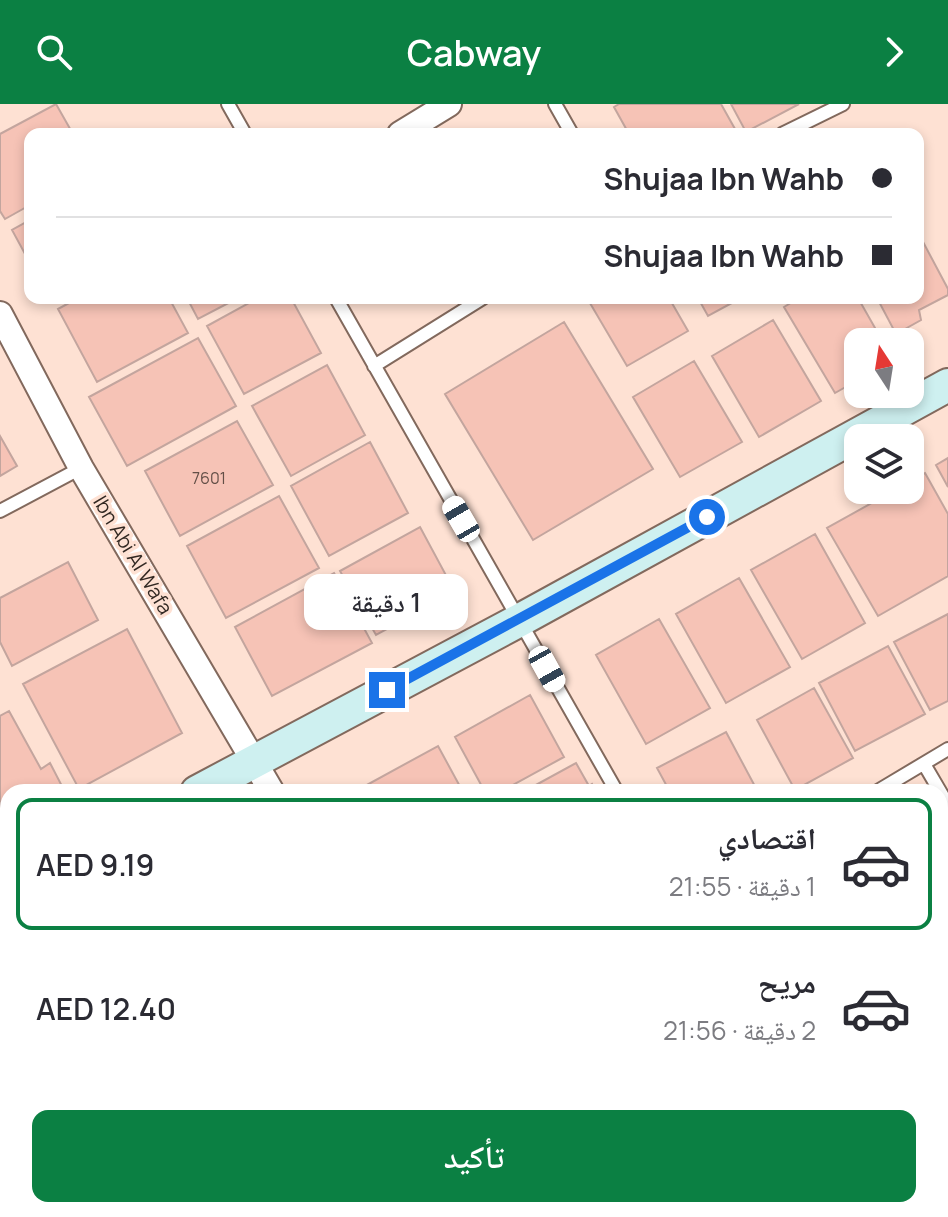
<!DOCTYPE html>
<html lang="ar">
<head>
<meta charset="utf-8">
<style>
  body { margin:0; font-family:Manrope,"Noto Naskh Arabic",sans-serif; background:#f2f2f3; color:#2b2b33; direction:rtl; height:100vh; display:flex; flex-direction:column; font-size:30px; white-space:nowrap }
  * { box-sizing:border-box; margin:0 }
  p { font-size:26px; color:#7c7c81 }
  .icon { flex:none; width:44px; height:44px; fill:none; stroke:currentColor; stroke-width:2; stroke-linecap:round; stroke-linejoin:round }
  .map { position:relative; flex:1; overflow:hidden; direction:ltr }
  .drawer { position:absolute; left:0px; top:680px; width:948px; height:434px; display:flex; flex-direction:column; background:#fff; border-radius:24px 24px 0 0; box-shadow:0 4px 12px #0003; direction:rtl }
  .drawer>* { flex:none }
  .hud { position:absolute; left:24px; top:24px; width:900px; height:176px; border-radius:16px; box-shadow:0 4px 12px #0003; direction:rtl; display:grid; align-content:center; height:176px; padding:0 32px; background:#fff }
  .needle { width:52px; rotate:348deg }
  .fabs { position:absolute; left:844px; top:224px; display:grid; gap:16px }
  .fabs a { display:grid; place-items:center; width:80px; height:80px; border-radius:16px; background:#fff; box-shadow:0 4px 12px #0003; font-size:40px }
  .end { position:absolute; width:36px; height:36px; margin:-18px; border:10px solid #1a73e8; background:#fff; box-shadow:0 0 0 4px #fff }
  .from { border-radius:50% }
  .bubble { position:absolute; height:56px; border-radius:16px; background:#fff; box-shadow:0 4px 12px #0003; font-size:26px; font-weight:600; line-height:56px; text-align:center; direction:rtl }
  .car { position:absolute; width:24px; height:48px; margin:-24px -12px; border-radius:10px; box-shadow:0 0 6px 2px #0007; background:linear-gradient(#fff 24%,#345 0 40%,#fff 0 76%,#345 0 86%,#fff 0) }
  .hud b { display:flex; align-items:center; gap:28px; height:76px; font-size:30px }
  .hud b+b { border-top:2px solid #e1e1e2 }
  .hud i { width:20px; height:20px; background:#2b2b33 }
  ul { padding:14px 0 0; list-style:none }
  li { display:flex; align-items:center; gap:24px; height:132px; margin:0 16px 12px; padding:0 16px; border:4px solid transparent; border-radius:16px }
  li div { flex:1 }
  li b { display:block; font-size:30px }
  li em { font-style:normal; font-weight:600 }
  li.current { border-color:#0b8043 }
  li>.icon { width:72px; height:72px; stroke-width:1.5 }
  .primary-button { display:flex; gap:16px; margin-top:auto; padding:16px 32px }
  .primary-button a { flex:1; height:92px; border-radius:16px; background:#0b8043; color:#fff; font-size:32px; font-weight:600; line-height:92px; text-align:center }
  header { display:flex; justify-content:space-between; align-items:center; height:104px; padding:0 32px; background:#0b8043; color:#fff; font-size:36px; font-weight:600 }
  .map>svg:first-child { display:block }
  .forest { fill:url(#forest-crowns) }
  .building { fill:#f6c3b6; stroke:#c3a59e; stroke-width:2 }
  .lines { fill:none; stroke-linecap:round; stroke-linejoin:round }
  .lane-casing { stroke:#82695d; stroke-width:16 }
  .street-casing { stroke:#82695d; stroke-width:28 }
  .secondary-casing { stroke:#82695d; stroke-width:36 }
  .path { stroke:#b8a296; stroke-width:5; stroke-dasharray:2 6; stroke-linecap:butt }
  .lane { stroke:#fff; stroke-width:12 }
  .street { stroke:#fff; stroke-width:24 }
  .secondary { stroke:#cef0f0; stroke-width:32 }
  .route { stroke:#1a73e8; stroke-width:10 }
  .labels { text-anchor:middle; stroke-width:7; stroke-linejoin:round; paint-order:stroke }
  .number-label { font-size:16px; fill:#634f47 }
  .street-label { font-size:20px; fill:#322822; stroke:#fee1d3 }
</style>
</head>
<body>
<header><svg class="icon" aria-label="forward" viewBox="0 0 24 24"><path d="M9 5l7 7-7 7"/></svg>Cabway<svg class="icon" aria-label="search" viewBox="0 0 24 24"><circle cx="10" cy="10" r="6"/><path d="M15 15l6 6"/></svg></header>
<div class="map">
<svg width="948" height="1113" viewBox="0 0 948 1113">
  <defs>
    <pattern id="forest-crowns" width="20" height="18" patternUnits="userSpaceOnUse" patternTransform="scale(2)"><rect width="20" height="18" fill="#cdd588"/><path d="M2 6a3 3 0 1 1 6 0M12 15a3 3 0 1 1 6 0" fill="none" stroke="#b0b775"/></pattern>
  </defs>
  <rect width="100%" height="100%" fill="#fee1d3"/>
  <!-- forest -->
  <path class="forest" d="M940 777 948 792V1063L940 1068Z"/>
  <!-- building -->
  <path class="building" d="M56 0 73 30H30V101L5 115 0 107V30Z
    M619 0H721L735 25 727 30H629L614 3Z
    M731 0H799L746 28Z
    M30 116V159L12 126Z
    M922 136 948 185V191L919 206 921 216 896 230 877 194H918V138Z
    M78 194H169L188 229 97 278 58 205Z
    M187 194H238L198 215Z
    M258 194H291L321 249 244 290 207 222Z
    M587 194H669L688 227 627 262Z
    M698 194H741L708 212Z
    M799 194H858L883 238H858V276L835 289 784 203Z
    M773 216 821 297 759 333 712 252Z
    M564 218 653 365 533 436 445 290Z
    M198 234 236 302 127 362 89 293Z
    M694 257 742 338 680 373 633 293Z
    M327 261 365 331 291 372 252 302Z
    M237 317 273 381 180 432 145 367Z
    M0 332 17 362 0 372Z
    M370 338 408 409 329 452 291 382Z
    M948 354V383L936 361Z
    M925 369 948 410V472L878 512 827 424 895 386H910V377Z
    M279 392 319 464 226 514 187 442Z
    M420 423 455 488 376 531 340 467Z
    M815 430 865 519 802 555 751 466Z
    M68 458 98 516 12 562 0 538V494Z
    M334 469 372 539 272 592 235 523Z
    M739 474 790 563 726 599 676 510Z
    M948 510V597L930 606 894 538Z
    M659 515 710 604 646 640 596 551Z
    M127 525 182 629 79 685 23 580Z
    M888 542 925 610 855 647 819 579Z
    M814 584 853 654 795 686 757 616Z
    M530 591 564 653 500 688H485L455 633Z
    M9 607 41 665 50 659 65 688H8V743L0 748V612Z
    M726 628 758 688H670L657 664Z
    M438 642 463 688H354Z
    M576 659 589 682 592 680 597 688H523Z
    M8 896V945L0 942V901Z
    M49 1106H107L95 1113H36Z
    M264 1106H300L304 1113H252Z
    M315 1106H419L407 1113H319Z
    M456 1106H477L481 1113H443Z
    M583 1106H680L668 1113H587Z
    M727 1106H801L805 1113H726L723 1108Z"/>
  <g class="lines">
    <!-- lane casing -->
    <g class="lane-casing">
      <path id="lane" d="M228 0 245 30
        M555 0 572 30
        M782 30 843 0
        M336 194 617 688
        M374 262 483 194
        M0 407 81 364
        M924 660 948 701
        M876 688 948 645
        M0 990 4 992 8 999
        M940 1097 948 1092
        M847 1106 851 1113
        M1 1113 14 1106
        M142 1113 155 1106
        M910 1113 923 1106"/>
    </g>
    <!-- street casing -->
    <g class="street-casing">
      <path id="street" d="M400 30 449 0
        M0 210 81 364 272 688
        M496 1106 500 1113"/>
    </g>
    <!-- secondary casing -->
    <g class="secondary-casing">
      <path id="secondary" d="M197 688 520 516 948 281
        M0 797 8 792"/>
    </g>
    <!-- path -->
    <path class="path" d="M940 788 948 802
      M940 884 948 879
      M940 976 948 990
      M940 1052 948 1048"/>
    <!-- lane -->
    <use href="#lane" class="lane"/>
    <!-- street -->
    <use href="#street" class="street"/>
    <!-- secondary -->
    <use href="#secondary" class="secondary"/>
  </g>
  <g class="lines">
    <!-- route -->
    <path class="route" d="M387 586 707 413"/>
  </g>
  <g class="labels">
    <!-- number labels -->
    <g class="number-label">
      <text x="209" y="380">7601</text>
    </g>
    <!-- street labels -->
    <g class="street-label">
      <text transform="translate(133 451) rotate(59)" y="7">Ibn Abi Al Wafa</text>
    </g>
  </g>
</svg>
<div class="fabs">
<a><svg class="needle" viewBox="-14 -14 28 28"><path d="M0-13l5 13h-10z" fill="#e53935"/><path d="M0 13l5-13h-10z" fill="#7c7c81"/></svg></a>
<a><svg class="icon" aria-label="layers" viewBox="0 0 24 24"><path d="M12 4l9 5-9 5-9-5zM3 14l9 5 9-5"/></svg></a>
</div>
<i class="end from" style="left:707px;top:413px"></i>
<i class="end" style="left:387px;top:586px"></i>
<div class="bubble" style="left:304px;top:470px;width:164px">1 دقيقة</div>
<i class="car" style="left:461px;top:415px;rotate:330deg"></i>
<i class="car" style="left:547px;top:565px;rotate:151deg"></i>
<div class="hud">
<b><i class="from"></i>Shujaa Ibn Wahb</b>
<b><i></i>Shujaa Ibn Wahb</b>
</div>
<section class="drawer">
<ul>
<li class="current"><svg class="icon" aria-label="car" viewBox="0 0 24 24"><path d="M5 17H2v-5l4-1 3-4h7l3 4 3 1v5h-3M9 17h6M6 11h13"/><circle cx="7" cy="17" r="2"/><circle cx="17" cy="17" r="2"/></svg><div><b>اقتصادي</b><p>1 دقيقة · 21:55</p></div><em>AED 9.19</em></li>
<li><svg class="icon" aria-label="car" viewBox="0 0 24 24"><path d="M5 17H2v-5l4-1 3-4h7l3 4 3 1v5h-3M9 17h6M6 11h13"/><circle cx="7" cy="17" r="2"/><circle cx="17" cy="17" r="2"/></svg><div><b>مريح</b><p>2 دقيقة · 21:56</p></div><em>AED 12.40</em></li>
</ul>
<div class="primary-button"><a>تأكيد</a></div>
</section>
</div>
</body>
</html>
